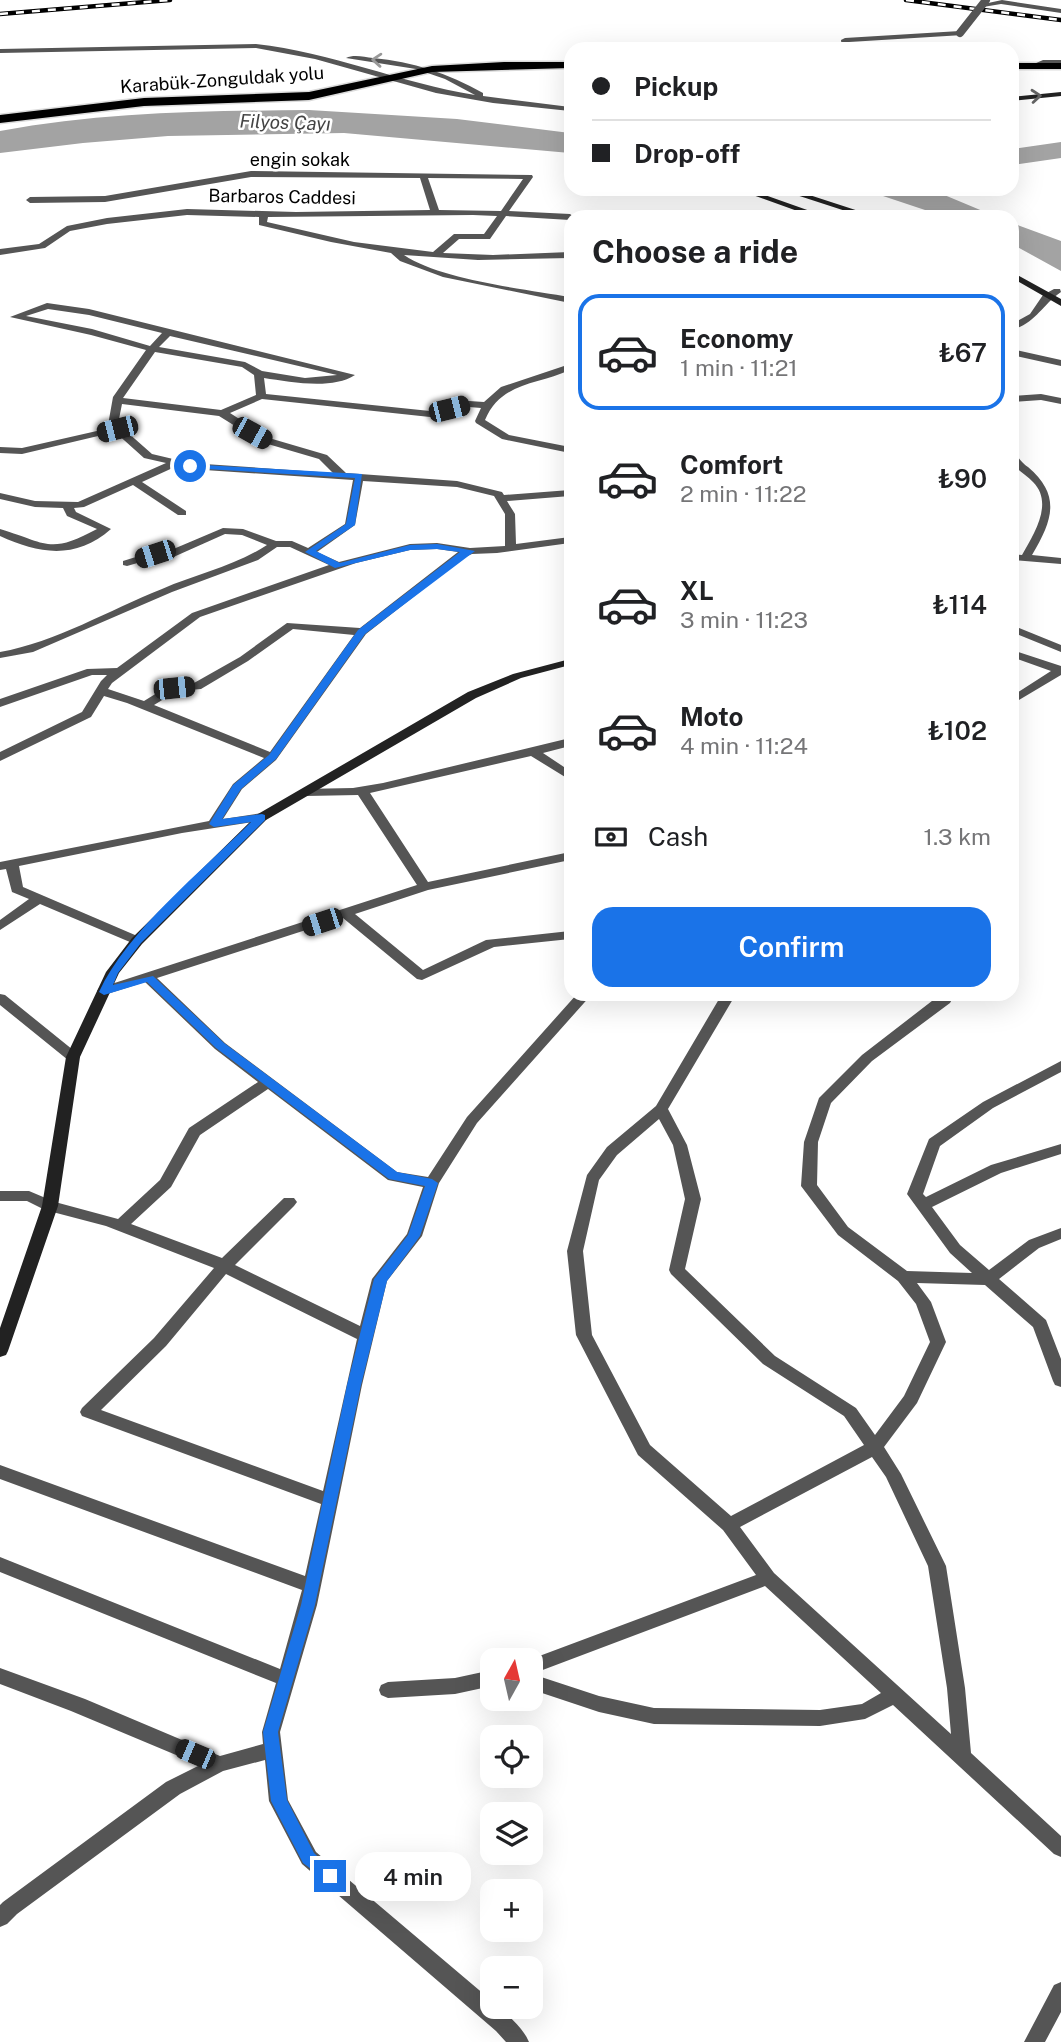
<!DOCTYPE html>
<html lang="en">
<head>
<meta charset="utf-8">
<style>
  body { margin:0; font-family:"Public Sans",sans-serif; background:#f2f2f2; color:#202124; height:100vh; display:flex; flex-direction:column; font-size:26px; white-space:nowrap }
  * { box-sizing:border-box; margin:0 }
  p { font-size:23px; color:#757577 }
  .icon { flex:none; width:38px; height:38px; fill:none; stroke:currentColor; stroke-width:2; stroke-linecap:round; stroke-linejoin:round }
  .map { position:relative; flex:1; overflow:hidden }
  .side { position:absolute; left:564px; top:210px; width:455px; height:791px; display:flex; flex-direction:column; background:#fff; border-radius:21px; box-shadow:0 7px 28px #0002 }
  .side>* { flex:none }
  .top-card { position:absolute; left:564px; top:42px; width:455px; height:154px; border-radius:21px; box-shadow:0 7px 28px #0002; display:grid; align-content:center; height:154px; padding:0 28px; background:#fff }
  .needle { width:46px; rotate:8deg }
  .fabs { position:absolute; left:480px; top:1648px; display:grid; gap:14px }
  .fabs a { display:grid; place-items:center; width:63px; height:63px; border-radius:14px; background:#fff; box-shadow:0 7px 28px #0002; font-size:35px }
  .end { position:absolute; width:32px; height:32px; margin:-16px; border:9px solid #1a73e8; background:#fff; box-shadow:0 0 0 4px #fff }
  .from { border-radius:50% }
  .bubble { position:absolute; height:49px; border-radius:21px; background:#fff; box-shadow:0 7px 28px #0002; font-size:23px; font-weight:600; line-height:49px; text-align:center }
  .car { position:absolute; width:21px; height:42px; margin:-21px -10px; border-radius:9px; box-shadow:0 0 5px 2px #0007; background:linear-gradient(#222 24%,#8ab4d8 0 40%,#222 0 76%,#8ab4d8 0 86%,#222 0) }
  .top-card b { display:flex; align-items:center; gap:24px; height:66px; font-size:26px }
  .top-card b+b { border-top:2px solid #e0e0e0 }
  .top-card i { width:18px; height:18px; background:#202124 }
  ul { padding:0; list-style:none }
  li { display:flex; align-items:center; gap:21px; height:116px; margin:0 14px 10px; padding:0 14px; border:4px solid transparent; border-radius:21px }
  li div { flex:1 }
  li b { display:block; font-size:26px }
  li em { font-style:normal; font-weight:600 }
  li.active { border-color:#1a73e8 }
  li>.icon { width:63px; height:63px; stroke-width:1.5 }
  h2 { padding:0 28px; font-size:32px; line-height:84px }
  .pay { display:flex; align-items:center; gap:18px; height:77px; padding:0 28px; font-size:26px }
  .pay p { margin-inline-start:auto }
  .button { display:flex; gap:14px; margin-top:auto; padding:14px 28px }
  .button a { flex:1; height:80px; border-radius:21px; background:#1a73e8; color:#fff; font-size:28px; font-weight:600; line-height:80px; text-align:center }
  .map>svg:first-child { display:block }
  .water { fill:#a3a3a3 }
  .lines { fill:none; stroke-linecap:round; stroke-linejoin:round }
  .highway-casing { stroke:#dbdbdb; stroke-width:3 }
  .street { fill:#555; fill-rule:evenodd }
  .secondary { fill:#222; fill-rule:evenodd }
  .highway { fill:#000; fill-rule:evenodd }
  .rail-casing { stroke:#000; stroke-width:4.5 }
  .rail { stroke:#fff; stroke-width:2.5; stroke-dasharray:8; stroke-linecap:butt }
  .street-bridge { stroke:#555; stroke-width:8 }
  .oneway { stroke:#999 }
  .oneway2 { stroke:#646464 }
  .route { fill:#1a73e8 }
  .labels { text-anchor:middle; stroke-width:5; stroke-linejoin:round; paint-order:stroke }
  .far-street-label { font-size:18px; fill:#000; stroke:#fff }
  .far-water-label { font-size:19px; font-style:italic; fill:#444; stroke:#fff }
</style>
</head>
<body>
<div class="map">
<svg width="1061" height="2042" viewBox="0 0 1061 2042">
  <rect width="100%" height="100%" fill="#fff"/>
  <!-- water -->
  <path class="water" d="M309 110 457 119 570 133V153L344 133 168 136 83 143 0 153V131C103 112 205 111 309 110Z
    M1061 142V158L1012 165V149Z
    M862 189H930L997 217H946Z
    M1012 223 1061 241V271L1012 244Z"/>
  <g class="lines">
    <!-- highway casing -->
    <g class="highway-casing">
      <path id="highway" d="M504 62H570V68L432 72 309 100 144 106 0 123V115L144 98 309 92 432 66Z
        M1012 63H1061V69H1012Z"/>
    </g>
    <!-- street -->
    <path class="street" d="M1002 0 1061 9V13L1001 4 983 7 979 5Z
      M960 31H963V35L849 42 850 49H842L841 40 845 38Z
      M256 44C331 52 400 83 475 95L445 79 416 69 346 58C354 54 364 57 373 58 413 62 448 73 483 93V96L570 107V111L493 103 436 93 315 59 256 48 0 53V49Z
      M1043 60H1061V64H1045L1034 68V64Z
      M251 171 532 175 533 177 509 211 570 214 574 217H570V220L506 216 490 239H459L443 253 493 255 570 252V258L478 260 404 255C441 280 525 289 570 297V303L443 277 400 261 391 253 331 242 259 225V217L187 215 107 224 70 231 45 248 0 255V249L39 244 67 226 107 218 187 209 296 212 430 210 420 178 251 177 105 202 30 203 26 200 30 197 105 196ZM428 178 523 179 501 211 439 210ZM473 215 497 216 484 234H454L433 252 354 242 267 222 268 217Z
      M1054 289H1060L1061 292C1041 306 1037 322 1012 330V324L1030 314 1043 295Z
      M47 303 89 309 355 375C332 390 291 382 264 378L266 394 430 411 469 401 484 402 501 387 570 364V370C537 385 501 382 485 420L509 435 570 447V453L502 439 476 423 475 421 481 408 469 407 430 417 262 399 230 413 269 438 327 455 346 473 457 481 502 492 504 495 570 490V496L507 501 515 514 516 544 570 537V543L497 553 472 554 463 558 366 634 276 760 242 789 223 819 262 813 268 817 266 820 182 833 19 866 23 887 142 938 144 941 137 945 40 904 0 930V920L29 899 12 892 6 869 0 870V862L209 821 233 784 264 758 127 703 104 696 91 717 0 761V752L82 712 101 681 107 675H92L0 707V699L87 669 117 668 192 613 329 565 290 547H277L258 560 172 592 33 652 0 658V652C56 642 109 610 162 589 197 574 235 566 267 545L242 535 225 534 169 559 155 558 127 566 123 565V561L155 551 164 553 223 528 243 529 276 541H292L308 548 345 524 353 480 190 469 177 466 142 482 186 511V515H178L133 485 84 507 74 508 76 512 111 529C76 560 39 554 0 536V529C47 543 49 555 97 529L67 516 63 508 35 507 0 499V493L35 501 78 502 166 463 144 458 115 432 22 454 0 453V447L22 448 110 428 108 425 113 397 146 350 91 335 10 317ZM48 309 89 315 162 333 150 346 92 329 26 316ZM170 336 337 375 305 378 262 371 245 362 159 347ZM155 352 242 367 254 375 256 395 221 410 123 398ZM122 404 219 416 261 442 319 459 333 473 190 463 152 454 118 424ZM363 481 457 487 494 496 505 514V546L470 548 437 543 410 544 339 562 317 552 355 525ZM437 549 458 552 360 628 287 623 240 657 194 683 170 685 144 701 108 689 112 683 200 617 356 563 410 550ZM293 629 354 635 270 752 154 705 177 691 201 689 248 661Z
      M1012 349 1061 360V366L1012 355Z
      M1041 394 1061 398V404L1041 400 1012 402V396Z
      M1012 452C1018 455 1021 463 1028 467 1061 495 1053 520 1032 555L1061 558V564L1012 560V554L1022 555C1034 534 1054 503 1033 482 1027 475 1018 471 1012 463Z
      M1012 625 1061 645V652L1012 632Z
      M1012 650 1061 666V675L1012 704V696L1051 671 1012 657Z
      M570 738V746L543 753 570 771V780L531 756 370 793 428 882 570 852V860L428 890 355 914 423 970 486 940 570 931V939L494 947 422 980 417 979 343 918 157 978 225 1043 397 1172 428 1177 467 1117 577 994H592L477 1123 439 1183 422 1236 387 1281 362 1385 317 1605 280 1732 288 1800 316 1852 492 2001V2007H499C510 2017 523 2028 529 2042H506L496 2031 302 1864 269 1801 265 1760 223 1771 180 1794 17 1914 7 1924 0 1927V1905L3 1902 166 1782 200 1765 71 1711 0 1684V1668L85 1699 220 1756 263 1744 262 1732 276 1683 0 1572V1557L280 1669 302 1590 0 1479V1465L305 1576 321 1504 82 1416 80 1412 82 1408 154 1338 214 1268 106 1226 45 1210 27 1201H0V1191H29L55 1202 118 1219 160 1180 189 1128 258 1082 215 1049 145 982 104 995 97 991 99 988 417 885 358 795 306 796 302 795 300 792 302 789 353 788 383 783ZM268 1089 388 1180 423 1187 407 1234 372 1279 360 1326 235 1265 294 1206 297 1202 294 1198H284L222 1258 131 1224 171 1187 200 1135ZM226 1274 357 1339 323 1491 101 1410 166 1346Z
      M0 994 5 995 78 1054 80 1057 78 1060H68L0 1005Z
      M722 994H736L668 1109 687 1145 701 1199 685 1269 775 1356 856 1408 875 1435 904 1396 930 1342 916 1304 898 1281 838 1235 801 1186 804 1142 819 1098 862 1055 941 994H955L950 1003 872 1061 831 1103 818 1142 817 1185 848 1227 907 1271 972 1273 950 1253 907 1194 929 1139 983 1102 1061 1061V1072L993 1108 940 1146 923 1194 926 1197 991 1165 1061 1144V1154L1001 1173 932 1207 960 1245 989 1270 1029 1240 1061 1228V1239L1039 1248 999 1279 1046 1320 1061 1359V1387L1055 1385 1053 1381 1033 1327 985 1285 917 1283 931 1302 946 1342 917 1403 884 1447 901 1474 946 1566 965 1688 971 1753 1061 1836V1857L1054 1854 893 1705 865 1719 820 1726 654 1724 599 1712 530 1689V1661H526L756 1575 723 1530 638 1455 576 1335 567 1251 587 1175 607 1147 656 1106ZM659 1119 673 1145 685 1199 669 1270 671 1274 763 1364 844 1416 864 1445 731 1516 650 1445 592 1335 583 1251 599 1180 617 1155ZM872 1457 886 1477 928 1566 947 1688 951 1734 774 1573 740 1527ZM765 1586 881 1693 862 1704 820 1710 654 1708 599 1696 532 1674Z
      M492 1670V1686L455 1694 388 1698 381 1695 379 1690 381 1685 388 1682 455 1678Z
      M1061 1982V2012L1045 2042H1024L1054 1985Z"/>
    <!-- secondary -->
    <path class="secondary" d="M1061 92V96L1012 101V97Z
      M736 189H748L827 217H814Z
      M778 189H791L877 217H864Z
      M1012 272 1061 299V306L1012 278Z
      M570 659V665L521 678 476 698 266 820 142 944 119 973 80 1057 58 1206 8 1351 6 1355 0 1357V1328L42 1206 66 1057 106 972 132 938 258 814 468 692 513 674Z"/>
    <!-- highway -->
    <use href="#highway" class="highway"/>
    <!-- rail casing -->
    <g class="rail-casing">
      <path id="rail" d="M906 0 1061 20
        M0 14 170 0"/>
    </g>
    <!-- rail -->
    <use href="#rail" class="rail"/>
    <!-- street-bridge -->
    <path class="street-bridge" d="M960 33 986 0"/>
  </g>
  <!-- one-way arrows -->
  <defs><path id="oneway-chevron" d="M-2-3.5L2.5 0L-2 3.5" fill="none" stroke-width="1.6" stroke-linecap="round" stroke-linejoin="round" transform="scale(1.75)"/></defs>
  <use class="oneway" href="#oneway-chevron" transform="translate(377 60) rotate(-176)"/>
  <use class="oneway2" href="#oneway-chevron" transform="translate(1036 96) rotate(-5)"/>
  <!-- route -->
  <path class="route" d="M187 464 362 474 355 525 316 551 340 563 410 545 437 544 475 551 365 634 276 759 241 789 222 819 262 814 265 815V820L141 943 118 973 113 985 153 976 224 1043 397 1172 432 1179 438 1183 420 1236 387 1281 361 1385 315 1605 278 1732 287 1800 314 1853 338 1876 336 1881 330 1883 303 1863 271 1801 263 1732 301 1605 347 1385 374 1279 408 1235 425 1186 389 1179 216 1048 147 982 104 995 99 992C127 931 203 870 251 822L214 827 209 824 233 785 269 755 358 630 460 552 437 549 410 550 335 568 305 552 346 524 355 478 190 468Z"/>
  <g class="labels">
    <!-- far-street labels -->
    <g class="far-street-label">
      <text transform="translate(222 80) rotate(-4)" y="6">Karabük-Zonguldak yolu</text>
      <text x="300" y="166">engin sokak</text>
      <text transform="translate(282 197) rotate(1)" y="6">Barbaros Caddesi</text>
    </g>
    <!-- far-water labels -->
    <g class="far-water-label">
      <text transform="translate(285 122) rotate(2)" y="7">Filyos Çayı</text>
    </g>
  </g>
</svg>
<div class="fabs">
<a><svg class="needle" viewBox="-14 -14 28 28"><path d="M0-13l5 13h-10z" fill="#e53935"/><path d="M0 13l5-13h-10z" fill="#757577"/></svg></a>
<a><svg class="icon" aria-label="locate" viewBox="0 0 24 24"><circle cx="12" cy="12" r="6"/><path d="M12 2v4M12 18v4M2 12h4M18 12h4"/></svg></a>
<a><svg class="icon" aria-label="layers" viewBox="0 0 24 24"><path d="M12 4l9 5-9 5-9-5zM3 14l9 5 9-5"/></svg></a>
<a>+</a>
<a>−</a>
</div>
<i class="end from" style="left:190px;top:466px"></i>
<i class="end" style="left:330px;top:1876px"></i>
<div class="bubble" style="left:355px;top:1852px;width:116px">4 min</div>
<i class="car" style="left:449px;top:409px;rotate:76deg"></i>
<i class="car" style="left:117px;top:429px;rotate:256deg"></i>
<i class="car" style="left:252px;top:433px;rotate:119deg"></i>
<i class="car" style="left:155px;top:554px;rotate:252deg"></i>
<i class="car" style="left:174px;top:688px;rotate:84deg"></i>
<i class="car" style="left:322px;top:922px;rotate:252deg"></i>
<i class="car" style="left:195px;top:1754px;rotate:293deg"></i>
<div class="top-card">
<b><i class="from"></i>Pickup</b>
<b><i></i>Drop-off</b>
</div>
<section class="side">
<h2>Choose a ride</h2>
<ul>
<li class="active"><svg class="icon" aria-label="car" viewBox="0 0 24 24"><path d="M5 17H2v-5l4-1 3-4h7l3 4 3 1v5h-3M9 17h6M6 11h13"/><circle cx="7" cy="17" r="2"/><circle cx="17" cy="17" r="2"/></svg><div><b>Economy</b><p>1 min · 11:21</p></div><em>₺67</em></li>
<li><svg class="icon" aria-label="car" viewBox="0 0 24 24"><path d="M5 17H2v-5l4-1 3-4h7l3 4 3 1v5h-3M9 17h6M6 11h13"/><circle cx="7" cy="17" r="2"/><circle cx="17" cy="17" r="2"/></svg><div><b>Comfort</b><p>2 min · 11:22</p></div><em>₺90</em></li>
<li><svg class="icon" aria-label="car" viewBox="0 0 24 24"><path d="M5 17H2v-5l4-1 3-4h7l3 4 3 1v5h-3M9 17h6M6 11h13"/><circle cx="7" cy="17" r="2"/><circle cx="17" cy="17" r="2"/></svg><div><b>XL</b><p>3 min · 11:23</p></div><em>₺114</em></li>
<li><svg class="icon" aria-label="car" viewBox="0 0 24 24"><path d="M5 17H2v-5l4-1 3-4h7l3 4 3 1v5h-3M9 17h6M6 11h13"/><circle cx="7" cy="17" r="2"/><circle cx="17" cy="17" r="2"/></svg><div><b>Moto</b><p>4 min · 11:24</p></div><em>₺102</em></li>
</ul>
<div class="pay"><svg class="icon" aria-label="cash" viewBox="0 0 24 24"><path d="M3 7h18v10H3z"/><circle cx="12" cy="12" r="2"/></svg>Cash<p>1.3 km</p></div>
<div class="button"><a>Confirm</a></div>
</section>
</div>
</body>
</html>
